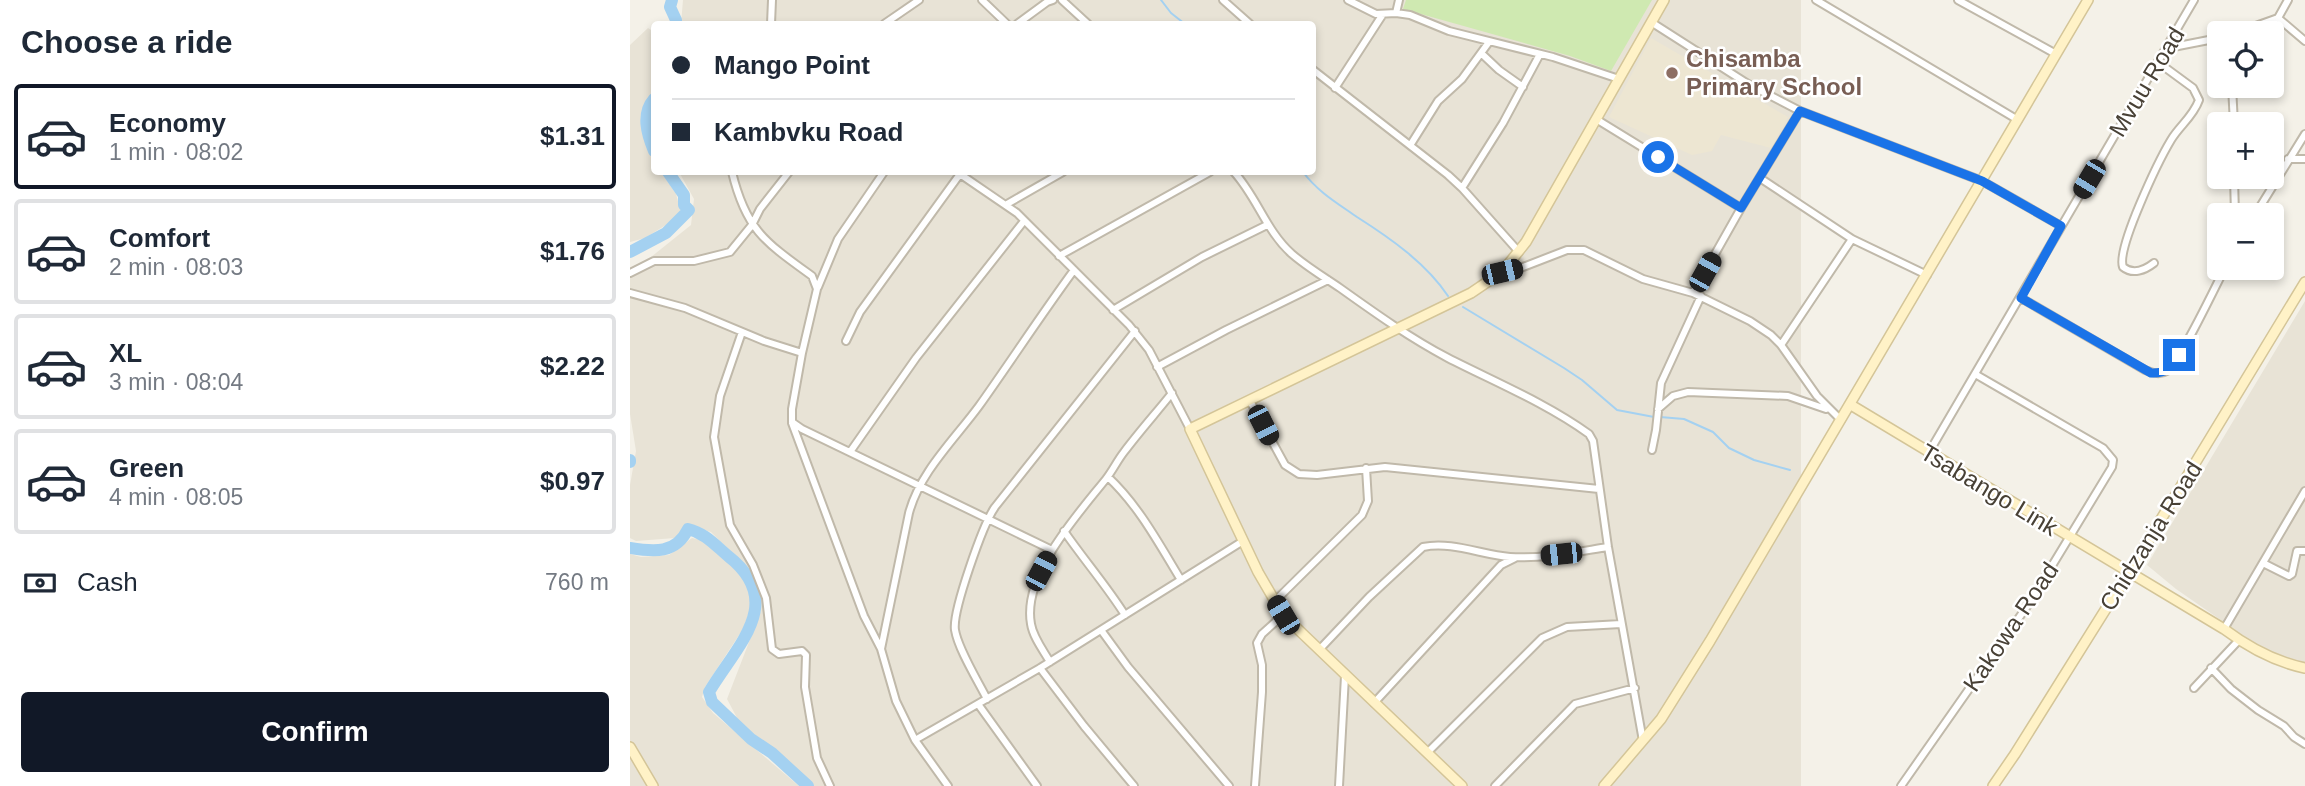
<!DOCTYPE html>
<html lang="en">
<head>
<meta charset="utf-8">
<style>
  body { margin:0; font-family:Arial,sans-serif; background:#f6f6f7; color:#1f2937; height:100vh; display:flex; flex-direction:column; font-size:26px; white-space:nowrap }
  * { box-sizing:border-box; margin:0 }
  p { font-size:23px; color:#747a83 }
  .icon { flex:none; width:38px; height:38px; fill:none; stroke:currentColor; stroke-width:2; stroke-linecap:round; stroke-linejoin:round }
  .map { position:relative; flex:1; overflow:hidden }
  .panel { display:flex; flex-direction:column; background:#fff; width:630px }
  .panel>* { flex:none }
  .guide { position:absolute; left:21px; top:21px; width:665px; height:154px; border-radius:7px; box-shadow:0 4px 10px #0003; display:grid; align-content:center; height:154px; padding:0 21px; background:#fff }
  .buttons { position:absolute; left:1577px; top:21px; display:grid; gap:14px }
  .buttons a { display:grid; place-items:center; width:77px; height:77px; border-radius:7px; background:#fff; box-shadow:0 4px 10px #0003; font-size:35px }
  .end { position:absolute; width:32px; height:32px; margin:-16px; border:9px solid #1a73e8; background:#fff; box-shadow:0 0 0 4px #fff }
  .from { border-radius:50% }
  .car { position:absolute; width:21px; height:42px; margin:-21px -10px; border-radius:9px; box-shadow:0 0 5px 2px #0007; background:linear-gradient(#222 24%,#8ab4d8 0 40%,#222 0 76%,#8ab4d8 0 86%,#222 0) }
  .guide b { display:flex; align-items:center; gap:24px; height:66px; font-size:26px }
  .guide b+b { border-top:2px solid #e0e1e3 }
  .guide i { width:18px; height:18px; background:#1f2937 }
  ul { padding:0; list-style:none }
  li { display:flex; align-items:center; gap:21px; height:105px; margin:0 14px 10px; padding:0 7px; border:4px solid #e0e1e3; border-radius:7px }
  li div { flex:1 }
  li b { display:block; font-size:26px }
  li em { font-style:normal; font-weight:800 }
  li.on { border-color:#111827 }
  li>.icon { width:63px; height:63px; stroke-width:1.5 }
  h2 { padding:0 21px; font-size:32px; line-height:84px }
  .pay { display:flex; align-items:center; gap:18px; height:77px; padding:0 21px; font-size:26px }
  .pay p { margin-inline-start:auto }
  .cta { display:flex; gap:14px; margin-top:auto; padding:14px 21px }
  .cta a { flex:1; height:80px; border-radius:7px; background:#111827; color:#fff; font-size:28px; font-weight:800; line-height:80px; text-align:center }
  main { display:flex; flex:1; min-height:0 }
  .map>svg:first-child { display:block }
  .residential { fill:#e8e3d6 }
  .education { fill:#ede6d2 }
  .green { fill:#cfe9b1 }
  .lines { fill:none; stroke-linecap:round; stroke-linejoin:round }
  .stream { stroke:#a4d1f1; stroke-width:2 }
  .river { stroke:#a4d1f1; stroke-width:12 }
  .street-casing { stroke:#c0b9aa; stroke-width:10 }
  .secondary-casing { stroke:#d4c598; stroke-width:12 }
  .street { stroke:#fff; stroke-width:6 }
  .secondary { stroke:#fff2c7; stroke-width:9 }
  .route { stroke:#1a73e8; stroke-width:9 }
  .education-dot { fill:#8d6e63; stroke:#fff; stroke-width:2.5 }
  .labels { text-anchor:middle; stroke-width:5; stroke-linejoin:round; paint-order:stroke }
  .education-label { font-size:24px; font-weight:bold; fill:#785e54; stroke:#fff; text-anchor:start }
  .street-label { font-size:24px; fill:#484136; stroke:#fff }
</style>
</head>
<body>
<main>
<section class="panel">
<h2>Choose a ride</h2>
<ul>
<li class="on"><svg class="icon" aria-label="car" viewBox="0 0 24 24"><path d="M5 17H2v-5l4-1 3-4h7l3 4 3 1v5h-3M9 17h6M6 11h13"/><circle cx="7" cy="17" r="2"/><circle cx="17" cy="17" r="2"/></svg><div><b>Economy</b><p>1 min · 08:02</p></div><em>$1.31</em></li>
<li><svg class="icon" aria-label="car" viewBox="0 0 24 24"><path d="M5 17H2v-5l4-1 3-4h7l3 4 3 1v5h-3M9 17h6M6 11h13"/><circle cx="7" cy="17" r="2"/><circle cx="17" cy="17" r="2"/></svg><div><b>Comfort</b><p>2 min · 08:03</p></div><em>$1.76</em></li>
<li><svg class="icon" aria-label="car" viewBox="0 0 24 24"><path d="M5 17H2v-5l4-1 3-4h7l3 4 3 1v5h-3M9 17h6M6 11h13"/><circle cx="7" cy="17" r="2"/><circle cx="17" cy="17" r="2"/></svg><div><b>XL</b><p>3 min · 08:04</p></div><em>$2.22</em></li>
<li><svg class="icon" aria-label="car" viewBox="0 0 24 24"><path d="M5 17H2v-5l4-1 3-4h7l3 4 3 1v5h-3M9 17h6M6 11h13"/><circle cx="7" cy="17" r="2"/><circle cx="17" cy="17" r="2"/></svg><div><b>Green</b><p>4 min · 08:05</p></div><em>$0.97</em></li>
</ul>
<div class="pay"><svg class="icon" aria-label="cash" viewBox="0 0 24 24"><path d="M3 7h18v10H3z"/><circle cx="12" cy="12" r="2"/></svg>Cash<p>760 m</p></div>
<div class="cta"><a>Confirm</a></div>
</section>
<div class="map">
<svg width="1675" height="786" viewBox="0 0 1675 786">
  <rect width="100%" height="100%" fill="#f4f1e8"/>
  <!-- residential -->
  <path class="residential" d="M53 0H1171V786H182L114 731 97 699 131 611V588L109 560 81 532 57 525 45 538 6 541 0 538V485L6 451 0 414V268L21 257 61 225 64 199 49 172H682V24H51Z
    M18 28 24 32V90L15 109V136L24 161V172H31L46 194 51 212 39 223 15 238 0 242V45Z
    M1675 301V663L1650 661 1546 589 1517 565Z
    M62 538 75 541 111 575 118 587 121 607 113 629 75 687 72 697 83 713 169 786H0V554L11 557 39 555Z"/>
  <!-- education -->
  <path class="education" d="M1021 38 1158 117 1141 148 1091 135 1082 151 1062 155 979 117Z"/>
  <!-- green -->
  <path class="green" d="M776 0H1022L981 71 940 56 773 9Z"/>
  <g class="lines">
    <!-- stream -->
    <path class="stream" d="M531 0 541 13 555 24
      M673 172C688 192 707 203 727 217 760 238 796 263 818 296
      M833 307 934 368 952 380 987 410 1024 417
      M1030 417 1054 419 1083 432 1099 448 1124 460 1160 470"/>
    <!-- river -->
    <path class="river" d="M42 0 40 7 46 20V24
      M24 99C11 114 17 134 24 151
      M0 252 36 233 59 210 54 205V195L38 172
      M0 460V462
      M0 548C24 552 46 554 58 529 75 533 85 545 98 556 157 602 107 645 79 692L82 702 121 739 142 753 178 786"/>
    <!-- street casing -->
    <g class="street-casing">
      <path id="street" d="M352 0 377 24
        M432 0 458 24
        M593 0 620 24
        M718 0 746 14 766 13 780 15 819 31 923 57 989 79
        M1186 0 1388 120
        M1328 0 1426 54
        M766 13 769 0
        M1648 18 1675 41
        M1648 18 1658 0
        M1021 22 1118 84 1170 111 1352 181 1431 226
        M141 24 142 0
        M254 24 289 0
        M387 24 417 2 423 0
        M1606 33 1648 18
        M1538 48 1589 38
        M851 53 869 70 893 87
        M682 69 818 175 832 188 889 252
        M1602 86 1604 124
        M705 88 753 14
        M966 119 1111 208
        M781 144 808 101 832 79 859 42
        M1658 159H1675
        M102 172C116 230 135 242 182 276L187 289 172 353 162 409V422L172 429 422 550
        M327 172 387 213 499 325 519 350 560 429
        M604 172C627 197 636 231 662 254 677 267 694 277 710 288 745 313 780 338 818 358 865 382 916 403 959 434L963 441 978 547 1013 741
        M1604 177 1605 215
        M1130 178 1222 239 1297 275
        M832 188 873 123 910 54
        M377 204 433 172
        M1625 215 1675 134
        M429 256 580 172
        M1524 263C1515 270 1503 275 1493 267 1486 249 1529 160 1541 140 1549 126 1563 117 1569 100L1563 88 1529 63
        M872 272 893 267 937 250H954L1013 279 1063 293 1120 321 1141 335 1151 345 1187 396 1211 420
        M0 273 24 261H64L100 252 122 225 130 209 159 172
        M188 287 208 239 254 172
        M0 293 55 308 134 341 172 353
        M1063 293 1111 208 1170 111
        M1391 298 1515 370C1522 373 1530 375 1537 371 1550 362 1585 287 1595 268
        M483 310 572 257 637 225
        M112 332 90 396 84 437 100 525 123 565 136 598 142 649 149 654 172 651 176 655 175 687 187 758 200 786
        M216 341 230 312 330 174
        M1151 345 1222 239
        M527 367 596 330 698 280
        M620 401 655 465 669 474 687 475 755 467 969 489
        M1028 409 1043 396 1058 392 1158 396 1196 409
        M162 423 234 616 251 649 266 701 285 740 318 786
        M1022 450 1026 430 1031 383 1071 296
        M220 452 286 358 394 221
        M1298 454 1564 0
        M478 477C509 506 529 544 551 580
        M434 531C454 560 476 585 495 615
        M1633 563 1659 576 1662 574 1667 551H1675
        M645 601 732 515 738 501 736 468
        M1594 629 1675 491
        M471 630 498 667 599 786
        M251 649 279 513C290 472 324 440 349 406 381 361 411 315 444 270
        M689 650 739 597 793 547C822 541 852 555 880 557 913 559 946 552 978 547
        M420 662C413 650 403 637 401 624 392 575 448 514 476 479 483 470 487 461 494 452 509 432 526 413 542 393
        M410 668 454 726 504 786
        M1581 668 1601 689 1628 710 1654 726 1664 737 1675 744
        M1564 688 1609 640
        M357 699C348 681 328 649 325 630 322 612 353 524 365 507L505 331
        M744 703 871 565 885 558
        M348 704 407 786
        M285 740 410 668 613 541
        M797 753 912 638 937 627 991 624
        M625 786 632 692V665L627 643 632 634 653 615
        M709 786 715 676
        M865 786 945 704 1005 688
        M1271 786 1400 602 1482 467 1483 460 1473 448 1345 374"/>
    </g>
    <!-- secondary casing -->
    <g class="secondary-casing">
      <path id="secondary" d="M1221 405 1594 629C1618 647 1646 662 1675 668
        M0 747 23 786
        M832 786 653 615 628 572 560 429 841 293 872 272 896 242 1034 0
        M974 786 1031 719 1080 641 1458 0
        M1363 786 1385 754 1499 572 1675 282"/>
    </g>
    <!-- street -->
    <use href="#street" class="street"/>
    <!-- secondary -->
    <use href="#secondary" class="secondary"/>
  </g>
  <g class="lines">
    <!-- route -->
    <path class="route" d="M1028 157 1111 208 1170 111 1352 181 1431 226 1391 298 1521 373C1536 374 1541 367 1549 355"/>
  </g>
  <!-- markers -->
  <circle class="education-dot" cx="1042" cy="73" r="7"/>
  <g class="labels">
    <!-- education labels -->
    <g class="education-label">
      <text x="1056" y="67">Chisamba<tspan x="1056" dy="28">Primary School</tspan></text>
    </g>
    <!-- street labels -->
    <g class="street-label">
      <text transform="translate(1517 82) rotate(-59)" y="8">Mvuu Road</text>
      <text transform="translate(1359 490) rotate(31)" y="8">Tsabango Link</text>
      <text transform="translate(1521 536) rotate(-58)" y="8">Chidzanja Road</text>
      <text transform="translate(1381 627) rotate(-56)" y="8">Kakowa Road</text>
    </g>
  </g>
</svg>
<div class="buttons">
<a><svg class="icon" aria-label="locate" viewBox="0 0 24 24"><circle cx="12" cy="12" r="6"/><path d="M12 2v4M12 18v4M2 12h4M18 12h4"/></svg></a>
<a>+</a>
<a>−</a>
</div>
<i class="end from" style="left:1028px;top:157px"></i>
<i class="end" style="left:1549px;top:355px"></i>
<i class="car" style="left:1459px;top:179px;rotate:211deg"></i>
<i class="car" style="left:872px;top:272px;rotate:77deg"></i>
<i class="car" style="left:1075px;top:272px;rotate:29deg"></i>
<i class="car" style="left:633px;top:425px;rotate:153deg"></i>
<i class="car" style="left:931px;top:554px;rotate:264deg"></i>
<i class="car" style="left:411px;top:571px;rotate:28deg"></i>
<i class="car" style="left:653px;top:615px;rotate:329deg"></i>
<div class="guide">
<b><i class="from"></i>Mango Point</b>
<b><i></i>Kambvku Road</b>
</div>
</div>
</main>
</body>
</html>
